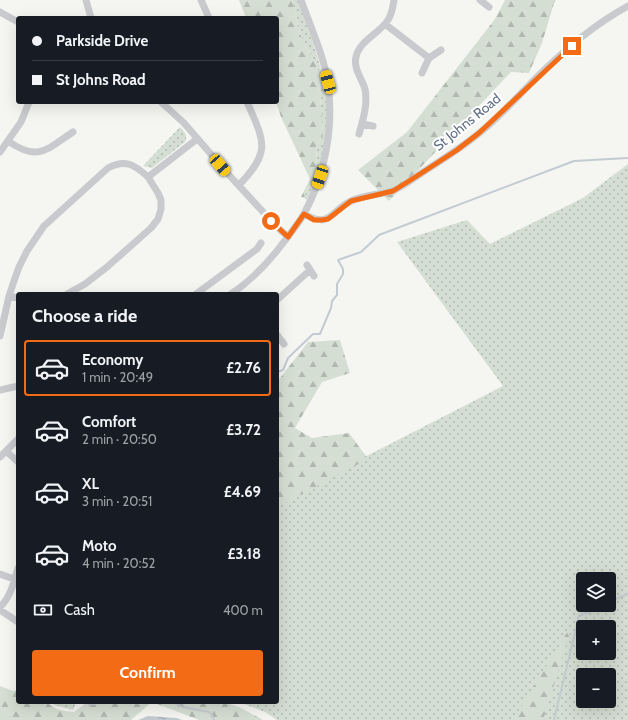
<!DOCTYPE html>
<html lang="en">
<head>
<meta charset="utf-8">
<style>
  body { margin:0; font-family:Cabin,sans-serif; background:#20242c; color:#f1f3f6; height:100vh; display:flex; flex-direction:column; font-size:15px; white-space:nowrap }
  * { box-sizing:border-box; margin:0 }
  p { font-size:13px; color:#9ea1a6 }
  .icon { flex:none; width:22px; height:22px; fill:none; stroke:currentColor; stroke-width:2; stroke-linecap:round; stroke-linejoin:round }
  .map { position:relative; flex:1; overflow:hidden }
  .sheet { position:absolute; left:16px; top:292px; width:263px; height:412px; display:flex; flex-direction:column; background:#171b24; border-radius:4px; box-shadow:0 4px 16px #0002 }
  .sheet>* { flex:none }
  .hud { position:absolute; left:16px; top:16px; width:263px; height:88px; border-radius:4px; box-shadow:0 4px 16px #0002; display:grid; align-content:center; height:88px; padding:0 16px; background:#171b24 }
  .fabs { position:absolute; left:576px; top:572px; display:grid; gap:8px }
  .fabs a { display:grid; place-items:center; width:40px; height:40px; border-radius:4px; background:#171b24; box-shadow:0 4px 16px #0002; font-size:20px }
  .end { position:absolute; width:18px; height:18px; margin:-9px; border:5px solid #f36c15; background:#fff; box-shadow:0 0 0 2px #fff }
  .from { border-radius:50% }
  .car { position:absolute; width:12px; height:24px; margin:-12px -6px; border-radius:5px; box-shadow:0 0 3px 1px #0007; background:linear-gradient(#f5c518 24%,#345 0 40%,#f5c518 0 76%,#345 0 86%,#f5c518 0) }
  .hud b { display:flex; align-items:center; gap:14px; height:38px; font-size:15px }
  .hud b+b { border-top:1px solid #363941 }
  .hud i { width:10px; height:10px; background:#f1f3f6 }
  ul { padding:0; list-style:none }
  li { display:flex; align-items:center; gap:12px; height:56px; margin:0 8px 6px; padding:0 8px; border:2px solid transparent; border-radius:4px }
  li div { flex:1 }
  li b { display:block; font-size:15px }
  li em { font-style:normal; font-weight:700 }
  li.on { border-color:#f36c15 }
  li>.icon { width:36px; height:36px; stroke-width:1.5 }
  h2 { padding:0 16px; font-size:18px; line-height:48px }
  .pay { display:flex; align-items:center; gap:10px; height:44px; padding:0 16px; font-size:15px }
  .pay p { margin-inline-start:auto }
  .action { display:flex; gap:8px; margin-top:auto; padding:8px 16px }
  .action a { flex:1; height:46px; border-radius:4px; background:#f36c15; color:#fff; font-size:16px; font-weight:700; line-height:46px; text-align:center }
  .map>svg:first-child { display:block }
  .grass { fill:url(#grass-dots); fill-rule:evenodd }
  .forest { fill:url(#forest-firs) }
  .water { fill:url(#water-ripples) }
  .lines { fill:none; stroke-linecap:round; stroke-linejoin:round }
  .stream { stroke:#c3cbd2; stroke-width:2 }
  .minor { stroke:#c8cace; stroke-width:7 }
  .route { stroke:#f36c15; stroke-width:5 }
  .labels { text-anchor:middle; stroke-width:4; stroke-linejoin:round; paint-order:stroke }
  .street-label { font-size:14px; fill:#627086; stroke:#fff }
</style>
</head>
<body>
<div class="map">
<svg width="628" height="720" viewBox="0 0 628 720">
  <defs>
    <pattern id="grass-dots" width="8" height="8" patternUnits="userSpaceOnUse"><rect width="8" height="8" fill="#d5ded2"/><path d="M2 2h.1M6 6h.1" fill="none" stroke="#b0b8b0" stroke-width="1.8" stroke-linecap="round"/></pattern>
    <pattern id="forest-firs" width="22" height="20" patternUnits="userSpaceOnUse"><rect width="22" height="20" fill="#d5ded2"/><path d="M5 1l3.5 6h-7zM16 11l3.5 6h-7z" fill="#b0b8b0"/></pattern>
    <pattern id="water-ripples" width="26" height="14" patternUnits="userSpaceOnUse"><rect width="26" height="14" fill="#c3cbd2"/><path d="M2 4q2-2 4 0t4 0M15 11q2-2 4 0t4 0" fill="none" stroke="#a2a9b0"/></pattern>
  </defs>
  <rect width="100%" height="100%" fill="#f5f6f2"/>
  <!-- grass -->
  <path class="grass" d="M292 0H298C308 29 320 58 325 89 331 126 322 166 307 200L304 198 315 171 317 157 316 147 321 139 323 133 318 68 306 47 300 34Z
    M180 127C185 132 188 136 185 142L152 168 143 166Z
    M628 164V720H277L265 712 239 702H277V502L503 386 397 242 467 220 490 244 583 198ZM583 579H609V605H583ZM583 627H609V653H583ZM583 675H609V701H583Z
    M54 702H76L73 710 54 705Z"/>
  <!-- forest -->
  <path class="forest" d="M239 0H292L300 34 306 47 318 68 323 133 322 139 316 147 317 157 315 171 304 198 301 197 310 179 281 117 276 102 277 18H246Z
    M505 0H556L554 3 542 43 529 73 511 72 389 201 358 170 407 132 495 19Z
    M340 340 350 373 322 382 295 428 312 438 349 433 368 459 277 507V382L308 342Z
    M573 623 543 720H513Z
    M0 686 13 691 18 690V702H47C54 710 64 711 74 712L87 702H225L241 708 263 720H199L152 702 131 720H0Z"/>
  <!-- water -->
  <path class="water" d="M148 716 177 718 182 720H138Z"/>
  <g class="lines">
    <!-- stream -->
    <path class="stream" d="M277 372 283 370 288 358 313 334H320L331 308 332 301 337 295V284L343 274V269L338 260 361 252 379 235 574 161 628 158
      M609 602 628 594
      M172 702 183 707 209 712 212 715 214 720
      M89 705 98 703 115 702
      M554 720 579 616 603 605"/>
    <!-- minor -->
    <path class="minor" d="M86 0 91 18
      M201 0 209 18
      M480 0 489 7
      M0 12 18 22
      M385 24 429 58 441 50
      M422 73 429 58
      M161 102 184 123 229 175 277 227 288 237
      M362 124 373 126
      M359 134C363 120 368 104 365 89 362 79 353 68 356 57 359 41 380 33 388 20 392 14 393 7 394 0
      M8 141C38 162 46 150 73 132
      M0 152 21 122 29 102
      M239 185C272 151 264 141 247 102
      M304 214C331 229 330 211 351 201 363 195 379 195 392 191 403 187 414 178 423 172 442 160 461 148 478 134 500 117 518 96 537 77 564 50 595 24 628 6
      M307 265 314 276
      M67 294 85 284 107 267 151 228 158 219 161 209V200L158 193 148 177
      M196 294 257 249 261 243
      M231 294C252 280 268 263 283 243 290 234 298 224 304 214 325 175 334 127 328 84 325 59 310 25 301 0
      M9 296 18 298
      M277 300 310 270
      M277 335 284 344
      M0 336 9 296 14 281 19 267 27 251 44 226 108 168C125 159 134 164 148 177L197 139
      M0 390 18 386
      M6 451 18 462
      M0 457 18 439
      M0 574 14 579
      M0 607C11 597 14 581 18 568
      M0 610 18 622"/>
  </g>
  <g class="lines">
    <!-- route -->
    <path class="route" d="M271 221 288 237 304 214 314 220H322L328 219 351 201 393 191 417 176 457 150 479 133 572 46"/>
  </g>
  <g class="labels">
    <!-- street labels -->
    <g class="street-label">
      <text transform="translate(467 122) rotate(-39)" y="5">St Johns Road</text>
    </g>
  </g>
</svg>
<div class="fabs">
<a><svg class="icon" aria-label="layers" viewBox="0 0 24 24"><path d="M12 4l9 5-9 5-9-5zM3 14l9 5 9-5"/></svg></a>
<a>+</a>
<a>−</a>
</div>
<i class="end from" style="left:271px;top:221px"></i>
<i class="end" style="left:572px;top:46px"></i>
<i class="car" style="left:328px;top:82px;rotate:345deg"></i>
<i class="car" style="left:220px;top:165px;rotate:139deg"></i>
<i class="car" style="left:320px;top:177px;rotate:199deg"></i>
<div class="hud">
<b><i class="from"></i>Parkside Drive</b>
<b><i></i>St Johns Road</b>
</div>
<section class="sheet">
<h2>Choose a ride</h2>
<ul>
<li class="on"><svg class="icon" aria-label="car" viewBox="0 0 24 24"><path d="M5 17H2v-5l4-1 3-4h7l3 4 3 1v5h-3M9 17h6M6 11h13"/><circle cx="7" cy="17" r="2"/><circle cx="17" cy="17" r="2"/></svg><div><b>Economy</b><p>1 min · 20:49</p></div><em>£2.76</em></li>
<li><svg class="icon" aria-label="car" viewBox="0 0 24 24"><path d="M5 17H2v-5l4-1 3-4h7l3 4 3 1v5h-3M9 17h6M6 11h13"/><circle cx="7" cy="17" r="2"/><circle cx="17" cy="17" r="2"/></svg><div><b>Comfort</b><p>2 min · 20:50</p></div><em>£3.72</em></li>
<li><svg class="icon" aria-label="car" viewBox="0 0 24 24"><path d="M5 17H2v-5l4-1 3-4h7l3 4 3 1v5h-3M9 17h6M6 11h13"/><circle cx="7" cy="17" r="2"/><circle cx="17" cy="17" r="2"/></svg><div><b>XL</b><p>3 min · 20:51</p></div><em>£4.69</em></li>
<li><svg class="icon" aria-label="car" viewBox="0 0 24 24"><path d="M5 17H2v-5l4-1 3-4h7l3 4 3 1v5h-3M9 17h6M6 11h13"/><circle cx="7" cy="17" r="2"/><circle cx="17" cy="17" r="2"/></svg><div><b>Moto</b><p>4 min · 20:52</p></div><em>£3.18</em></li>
</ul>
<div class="pay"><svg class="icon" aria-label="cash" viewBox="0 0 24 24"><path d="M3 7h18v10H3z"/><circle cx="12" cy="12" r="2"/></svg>Cash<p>400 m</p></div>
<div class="action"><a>Confirm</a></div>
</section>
</div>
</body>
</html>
